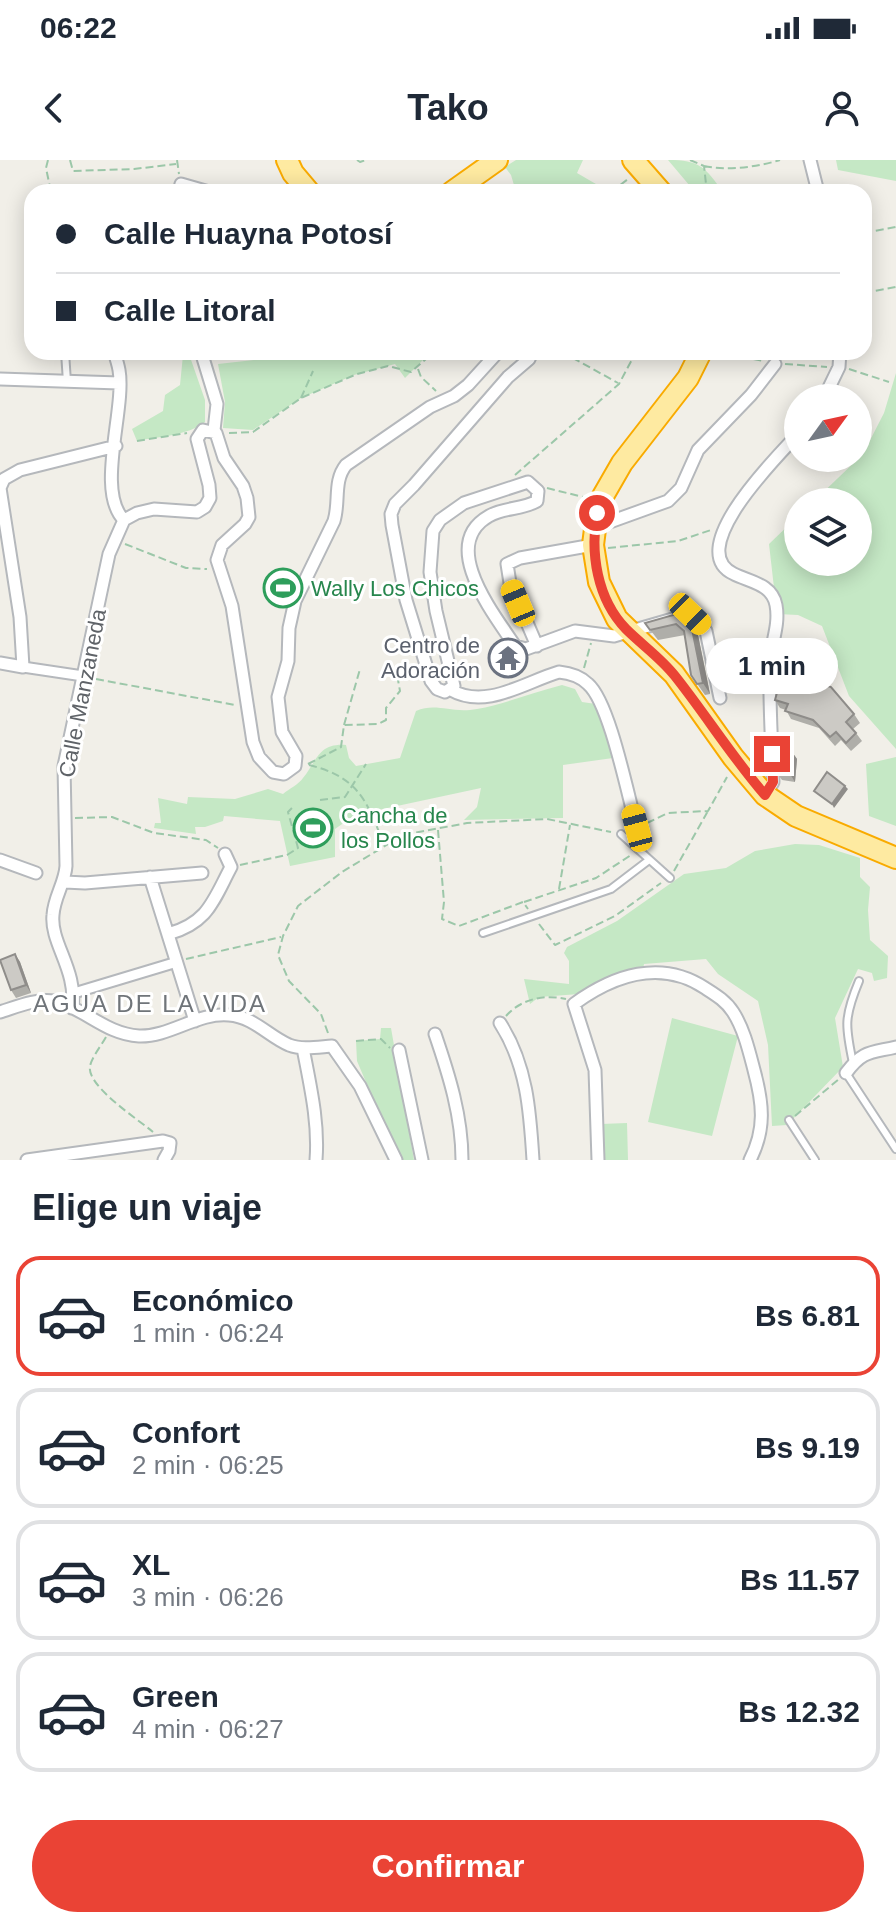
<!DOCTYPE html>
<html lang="es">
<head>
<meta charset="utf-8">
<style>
  body { margin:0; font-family:Arial,sans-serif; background:#f6f6f7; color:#1f2937; height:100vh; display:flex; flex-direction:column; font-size:30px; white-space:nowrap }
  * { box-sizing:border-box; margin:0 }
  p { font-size:26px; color:#747a83 }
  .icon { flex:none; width:44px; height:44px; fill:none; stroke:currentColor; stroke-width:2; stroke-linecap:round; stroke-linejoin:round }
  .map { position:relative; height:1000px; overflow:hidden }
  .drawer { display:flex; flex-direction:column; background:#fff; flex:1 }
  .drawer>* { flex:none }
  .hud { position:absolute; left:24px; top:24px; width:848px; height:176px; border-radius:24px; box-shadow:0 4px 20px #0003; display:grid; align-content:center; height:176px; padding:0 32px; background:#fff }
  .needle { width:52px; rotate:57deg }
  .tools { position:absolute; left:784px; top:224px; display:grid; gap:16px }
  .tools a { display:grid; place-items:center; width:88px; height:88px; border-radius:50%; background:#fff; box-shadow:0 4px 20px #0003; font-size:40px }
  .end { position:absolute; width:36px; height:36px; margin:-18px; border:10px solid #ea4335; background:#fff; box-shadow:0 0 0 4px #fff }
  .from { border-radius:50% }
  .bubble { position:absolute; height:56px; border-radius:28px; background:#fff; box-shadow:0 4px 20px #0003; font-size:26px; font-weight:800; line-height:56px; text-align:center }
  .car { position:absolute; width:24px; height:48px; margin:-24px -12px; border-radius:10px; box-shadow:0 0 6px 2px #0007; background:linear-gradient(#f5c518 24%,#345 0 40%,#f5c518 0 76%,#345 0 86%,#f5c518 0) }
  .hud b { display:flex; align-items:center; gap:28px; height:76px; font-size:30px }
  .hud b+b { border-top:2px solid #e0e1e3 }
  .hud i { width:20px; height:20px; background:#1f2937 }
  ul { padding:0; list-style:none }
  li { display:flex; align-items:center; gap:24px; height:120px; margin:0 16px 12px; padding:0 16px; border:4px solid #e0e1e3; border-radius:24px }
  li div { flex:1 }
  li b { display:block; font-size:30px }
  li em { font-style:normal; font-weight:800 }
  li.selected { border-color:#ea4335 }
  li>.icon { width:72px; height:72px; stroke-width:1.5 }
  h2 { padding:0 32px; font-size:36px; line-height:96px }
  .action { display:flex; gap:16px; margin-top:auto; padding:16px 32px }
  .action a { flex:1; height:92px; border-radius:48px; background:#ea4335; color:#fff; font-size:32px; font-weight:800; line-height:92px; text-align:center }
  .status { display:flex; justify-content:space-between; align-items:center; height:56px; padding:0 40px; background:#fff; direction:ltr }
  .status svg { height:22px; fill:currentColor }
  header { display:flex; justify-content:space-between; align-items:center; height:104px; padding:0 32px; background:#fff; font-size:36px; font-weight:800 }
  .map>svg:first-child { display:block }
  .green { fill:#c5e8c5 }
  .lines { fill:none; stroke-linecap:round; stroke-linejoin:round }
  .service-casing { stroke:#b5b8bc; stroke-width:10 }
  .pedestrian-casing { stroke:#b5b8bc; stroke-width:13 }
  .minor-casing { stroke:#b5b8bc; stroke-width:15 }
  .trunk-casing { stroke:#f9ab00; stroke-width:24 }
  .path { stroke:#9cc7a9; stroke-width:2; stroke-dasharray:8 4; stroke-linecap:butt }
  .service { stroke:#fff; stroke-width:6 }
  .pedestrian { stroke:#fff; stroke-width:9 }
  .minor { stroke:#fff; stroke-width:11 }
  .trunk { stroke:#feeaa1; stroke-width:20 }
  .wall { fill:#afaea9 }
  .shaded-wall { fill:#8f8d8a }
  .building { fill:#cccac5; stroke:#8f8d8a; stroke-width:2 }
  .route { stroke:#ea4335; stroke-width:10 }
  .labels { text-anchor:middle; stroke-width:6; stroke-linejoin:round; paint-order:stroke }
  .leisure-label { font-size:22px; fill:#27864d; stroke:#fff; text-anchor:start }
  .worship-label { font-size:22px; fill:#5b616d; stroke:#fff; text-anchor:end }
  .street-label { font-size:22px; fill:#5f6368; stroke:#fff }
  .neighbourhood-label { font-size:24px; letter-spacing:2px; fill:#70757a; stroke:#fff }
</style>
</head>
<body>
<div class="status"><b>06:22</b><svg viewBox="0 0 49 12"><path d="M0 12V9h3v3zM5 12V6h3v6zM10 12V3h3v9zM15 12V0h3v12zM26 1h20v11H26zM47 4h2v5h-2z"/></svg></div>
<header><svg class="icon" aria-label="back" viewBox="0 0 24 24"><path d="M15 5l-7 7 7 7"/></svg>Tako<svg class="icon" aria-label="person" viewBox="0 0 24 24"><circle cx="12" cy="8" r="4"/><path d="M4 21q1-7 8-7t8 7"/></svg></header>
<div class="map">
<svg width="896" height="1000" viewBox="0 0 896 1000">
  <rect width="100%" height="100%" fill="#f1efe8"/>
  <!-- green -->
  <path class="green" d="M516 0H583L577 13 608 31 516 32 511 15 505 7Z
    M668 0C700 0 705 7 723 32H695Z
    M836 0H896V21L838 10Z
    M283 192H431L405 218 395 204 354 215 301 238 253 270 223 268 225 242 218 204 262 199Z
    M186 193 189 194 205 240V262C187 276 160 276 137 281L132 269 163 251 165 235 180 225 183 195Z
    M896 213V589L849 536 822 466 798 455 777 454 769 384 798 356V402H858V342H813L863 294 884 253Z
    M562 525 575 529 582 542 596 544 607 571 613 598 563 605V658L464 660 477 647 481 628 355 655 335 669V697L290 706 280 661 224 656 223 661 205 667H195L196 674 154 668 155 663H161L158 638 187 644 188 637 235 639 268 629 283 634C289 629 299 624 303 618 317 601 318 583 346 585L349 598 356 606 400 598 416 551C437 542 451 554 477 549 505 544 534 532 562 525Z
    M896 597V666L869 656 866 604Z
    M795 684 819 685 860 698V717L870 727 868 750 870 780 888 796 887 818 874 821 872 813 858 809 835 858 843 907 787 965 772 966 768 885 758 841 718 814 706 799 644 804 642 815 606 832 539 837 530 844 524 819 569 824V801L564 793 567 787 617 761 684 714 726 708 755 691Z
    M672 858 738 876 712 976 648 962Z
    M381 868H391L414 1000H399L357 901 356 881 380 879Z
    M627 963 628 1000H603L601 964Z"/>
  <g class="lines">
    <!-- service casing -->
    <g class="service-casing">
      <path id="service" d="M65 192 67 222
        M621 674 670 718
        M483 773 611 729 649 700
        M853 903C845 866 844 857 859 821
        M846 913 896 989
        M789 960 815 1000"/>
    </g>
    <!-- pedestrian casing -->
    <g class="pedestrian-casing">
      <path id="pedestrian" d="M23 507 83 516
        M74 833 177 802"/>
    </g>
    <!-- minor casing -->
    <g class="minor-casing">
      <path id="minor" d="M810 0 818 32
        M179 32 181 24 209 32
        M114 192C116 198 118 204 119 210 126 249 95 331 124 360
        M532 192 529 199 508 217 414 325 395 344 391 354 392 365 406 440 431 521 437 529 445 532 454 526 436 451 430 412 433 371 440 360 464 343 528 322 538 331 537 341C522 350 504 347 489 356 438 385 494 454 515 486L526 489 575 471 614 476 690 454 706 471 720 538
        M203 198 217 244 214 270
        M0 219 119 223
        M824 238 839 207 840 192
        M124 360 137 353 154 349 197 352 205 347 210 338 209 325 197 279 203 270 216 273 224 298 243 326 247 338 249 357 245 364 222 385 217 400 232 446 253 582 259 597 273 612 284 614 295 606 296 596 282 572 278 537 288 501 289 468 295 441 334 361C340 342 333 321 346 305L430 247 454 236 468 225 498 192
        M596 361 607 363 668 341 681 328 698 290 751 235 775 204
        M537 486 510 423 507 404 520 398 593 385
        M0 503 23 507 20 457 0 328 4 319 20 310 116 286
        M451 530C486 550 525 522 559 512 569 513 581 517 588 524 610 543 628 637 637 668
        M765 635 773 622C772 584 769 544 770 505 770 484 780 467 776 445 772 424 750 422 734 414 682 390 779 295 798 274
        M0 700 36 713
        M150 717 195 861
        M65 722 85 723 202 713
        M168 774C208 763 213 741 231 707L225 694
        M72 848C78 811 50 783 53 755 54 737 65 723 66 706L64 606 109 394 124 360
        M0 852C16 847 37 838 54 841 85 848 105 874 139 876 170 877 198 852 229 855 254 857 268 876 289 885 302 890 318 887 332 886L360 926 396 1000
        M500 863C527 905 530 951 533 1000
        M435 874C449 915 462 956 462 1000
        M303 888C310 925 319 962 316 1000
        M399 890 422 1000
        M846 913C863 890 871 893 896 887
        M27 1000 163 981 170 983 169 991 164 1000
        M598 1000 595 910 574 844C614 815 661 799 705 828 716 835 726 841 733 852 744 869 749 891 754 910 763 943 766 969 750 1000"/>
    </g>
    <!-- trunk casing -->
    <g class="trunk-casing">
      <path id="trunk" d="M287 0 293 13 309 32
        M633 0 661 32
        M452 32 497 0
        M701 192 688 218 622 303 603 336 597 353 593 385 599 422 617 459 674 514 733 597 765 635 796 656 896 698"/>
    </g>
    <!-- path -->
    <path class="path" d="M48 0 46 8 51 32
      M70 0 73 11 134 9 176 4
      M177 0 179 14
      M357 0 360 2 366 0
      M690 0 704 6 706 24 711 32
      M704 6C728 11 757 7 780 0
      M611 32 628 19
      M864 73 896 67
      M864 133 896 127
      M562 192 618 223
      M718 192 763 201
      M785 204 827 207
      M418 209 421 217 436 231
      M849 209 889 222
      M301 238 313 211
      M229 273 253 272 301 238 357 214 388 206 411 212 434 192
      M137 281 187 273
      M515 315 619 224 636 192
      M547 328 583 337 585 341
      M125 384 186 408 207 409
      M608 388 678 381 711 370
      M584 508 591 483
      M96 519 235 545
      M344 565 360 509
      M308 604 341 587 344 565 378 564 386 560V548L400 531 398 520 418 510
      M309 605C358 617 367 640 384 685
      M320 640 345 637 366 604
      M75 658 112 657 154 673 206 680 218 688
      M647 663 668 653 708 651 727 617
      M438 670 444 742 442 759 459 766 523 742 528 749
      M240 705 287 695 298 688 288 652 292 648
      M674 711 708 651
      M559 729 570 665
      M524 742 596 718 631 695
      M539 764 555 785 615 756 661 723
      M186 799 281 777
      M506 856C521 839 544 834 566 839
      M328 873 321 854 289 821 278 795 283 776 298 746 342 712 403 675 467 663 547 659 611 672
      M106 877C101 886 92 897 90 906 86 926 139 960 153 972
      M356 881 381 879 390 888
      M795 956 839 919"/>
    <!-- service -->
    <use href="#service" class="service"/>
    <!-- pedestrian -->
    <use href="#pedestrian" class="pedestrian"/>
    <!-- minor -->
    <use href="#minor" class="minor"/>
    <!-- trunk -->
    <use href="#trunk" class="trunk"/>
  </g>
  <!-- wall -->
  <path class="wall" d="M645 463 691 464 698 475 710 534 705 535 691 515 685 475 658 480Z
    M775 540 854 554 860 563 853 569 862 581 851 591 841 580 835 586 819 568 791 559 786 550 780 548Z
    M792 592 797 599 795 622 782 620 777 613Z
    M15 794 20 802 31 833 16 838 11 830Z"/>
  <!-- shaded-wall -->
  <path class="shaded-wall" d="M691 464 698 475 710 534 703 523Z
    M792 592 797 599 795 622 790 614Z
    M845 626 848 629 834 648 832 644Z
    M15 794 20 802 31 833 26 825Z"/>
  <!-- building -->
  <path class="building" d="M680 453 691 464 703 523 697 524 691 515 684 471 676 464 650 470 645 463Z
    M799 517 831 527 854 554 846 562 856 573 846 583 836 572 830 577 813 560 785 551 788 544 775 540 779 525 794 530Z
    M779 590 792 592 790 614 777 613Z
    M827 612 845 626 832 644 814 631Z
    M15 794 26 825 11 830 0 800Z"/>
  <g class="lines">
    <!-- route -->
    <path class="route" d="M597 353C590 393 597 439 626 469 642 485 661 498 675 516 706 555 732 597 765 635L773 622 772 594"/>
  </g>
  <!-- icons -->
  <defs>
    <g id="stadium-ring" transform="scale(2)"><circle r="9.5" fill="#fff" stroke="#2e9e5b" stroke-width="1.5"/><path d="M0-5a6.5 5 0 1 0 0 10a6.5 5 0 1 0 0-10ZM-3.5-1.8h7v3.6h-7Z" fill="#2e9e5b"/></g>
    <g id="temple-ring" transform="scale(2)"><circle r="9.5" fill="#fff" stroke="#6b7280" stroke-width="1.5"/><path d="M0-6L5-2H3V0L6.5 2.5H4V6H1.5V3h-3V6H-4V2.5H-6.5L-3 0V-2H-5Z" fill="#6b7280"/></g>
  </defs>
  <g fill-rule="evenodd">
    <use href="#stadium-ring" x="283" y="428"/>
    <use href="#temple-ring" x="508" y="498"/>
    <use href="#stadium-ring" x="313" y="668"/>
  </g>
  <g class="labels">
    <!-- leisure labels -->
    <g class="leisure-label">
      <text x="311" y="436">Wally Los Chicos</text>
      <text x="341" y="663">Cancha de<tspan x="341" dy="25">los Pollos</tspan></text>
    </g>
    <!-- worship labels -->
    <g class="worship-label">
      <text x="480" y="493">Centro de<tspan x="480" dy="25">Adoración</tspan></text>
    </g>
    <!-- street labels -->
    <g class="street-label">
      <text transform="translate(82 533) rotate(-79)" y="8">Calle Manzaneda</text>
    </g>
    <!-- neighbourhood labels -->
    <g class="neighbourhood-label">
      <text x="150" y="852">AGUA DE LA VIDA</text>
    </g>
  </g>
</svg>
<div class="tools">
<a><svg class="needle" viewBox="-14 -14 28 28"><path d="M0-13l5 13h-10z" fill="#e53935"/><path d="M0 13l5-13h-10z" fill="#747a83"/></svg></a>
<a><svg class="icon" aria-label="layers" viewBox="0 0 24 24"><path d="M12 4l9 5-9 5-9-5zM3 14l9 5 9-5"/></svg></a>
</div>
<i class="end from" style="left:597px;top:353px"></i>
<i class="end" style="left:772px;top:594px"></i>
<div class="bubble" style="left:706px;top:478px;width:132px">1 min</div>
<i class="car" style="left:518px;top:443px;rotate:337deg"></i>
<i class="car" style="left:690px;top:454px;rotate:134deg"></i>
<i class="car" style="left:637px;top:668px;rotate:345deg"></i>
<div class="hud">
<b><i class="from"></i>Calle Huayna Potosí</b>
<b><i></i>Calle Litoral</b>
</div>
</div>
<section class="drawer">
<h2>Elige un viaje</h2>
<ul>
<li class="selected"><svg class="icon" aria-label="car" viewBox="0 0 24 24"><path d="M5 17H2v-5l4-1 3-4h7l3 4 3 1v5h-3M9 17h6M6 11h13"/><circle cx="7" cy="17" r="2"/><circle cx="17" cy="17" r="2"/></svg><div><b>Económico</b><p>1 min · 06:24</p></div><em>Bs 6.81</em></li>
<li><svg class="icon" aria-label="car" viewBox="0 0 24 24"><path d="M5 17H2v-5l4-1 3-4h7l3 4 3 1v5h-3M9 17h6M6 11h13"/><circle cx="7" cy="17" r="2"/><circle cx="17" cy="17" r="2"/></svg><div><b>Confort</b><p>2 min · 06:25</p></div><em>Bs 9.19</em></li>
<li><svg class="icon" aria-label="car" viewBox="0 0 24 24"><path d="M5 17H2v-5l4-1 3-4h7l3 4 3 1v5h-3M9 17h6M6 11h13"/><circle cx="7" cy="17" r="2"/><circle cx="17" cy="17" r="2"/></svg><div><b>XL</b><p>3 min · 06:26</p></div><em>Bs 11.57</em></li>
<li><svg class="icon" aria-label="car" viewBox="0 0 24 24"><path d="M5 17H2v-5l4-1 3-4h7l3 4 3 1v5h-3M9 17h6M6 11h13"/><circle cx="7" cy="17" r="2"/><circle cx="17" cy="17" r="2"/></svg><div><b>Green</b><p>4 min · 06:27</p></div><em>Bs 12.32</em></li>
</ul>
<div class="action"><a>Confirmar</a></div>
</section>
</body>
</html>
